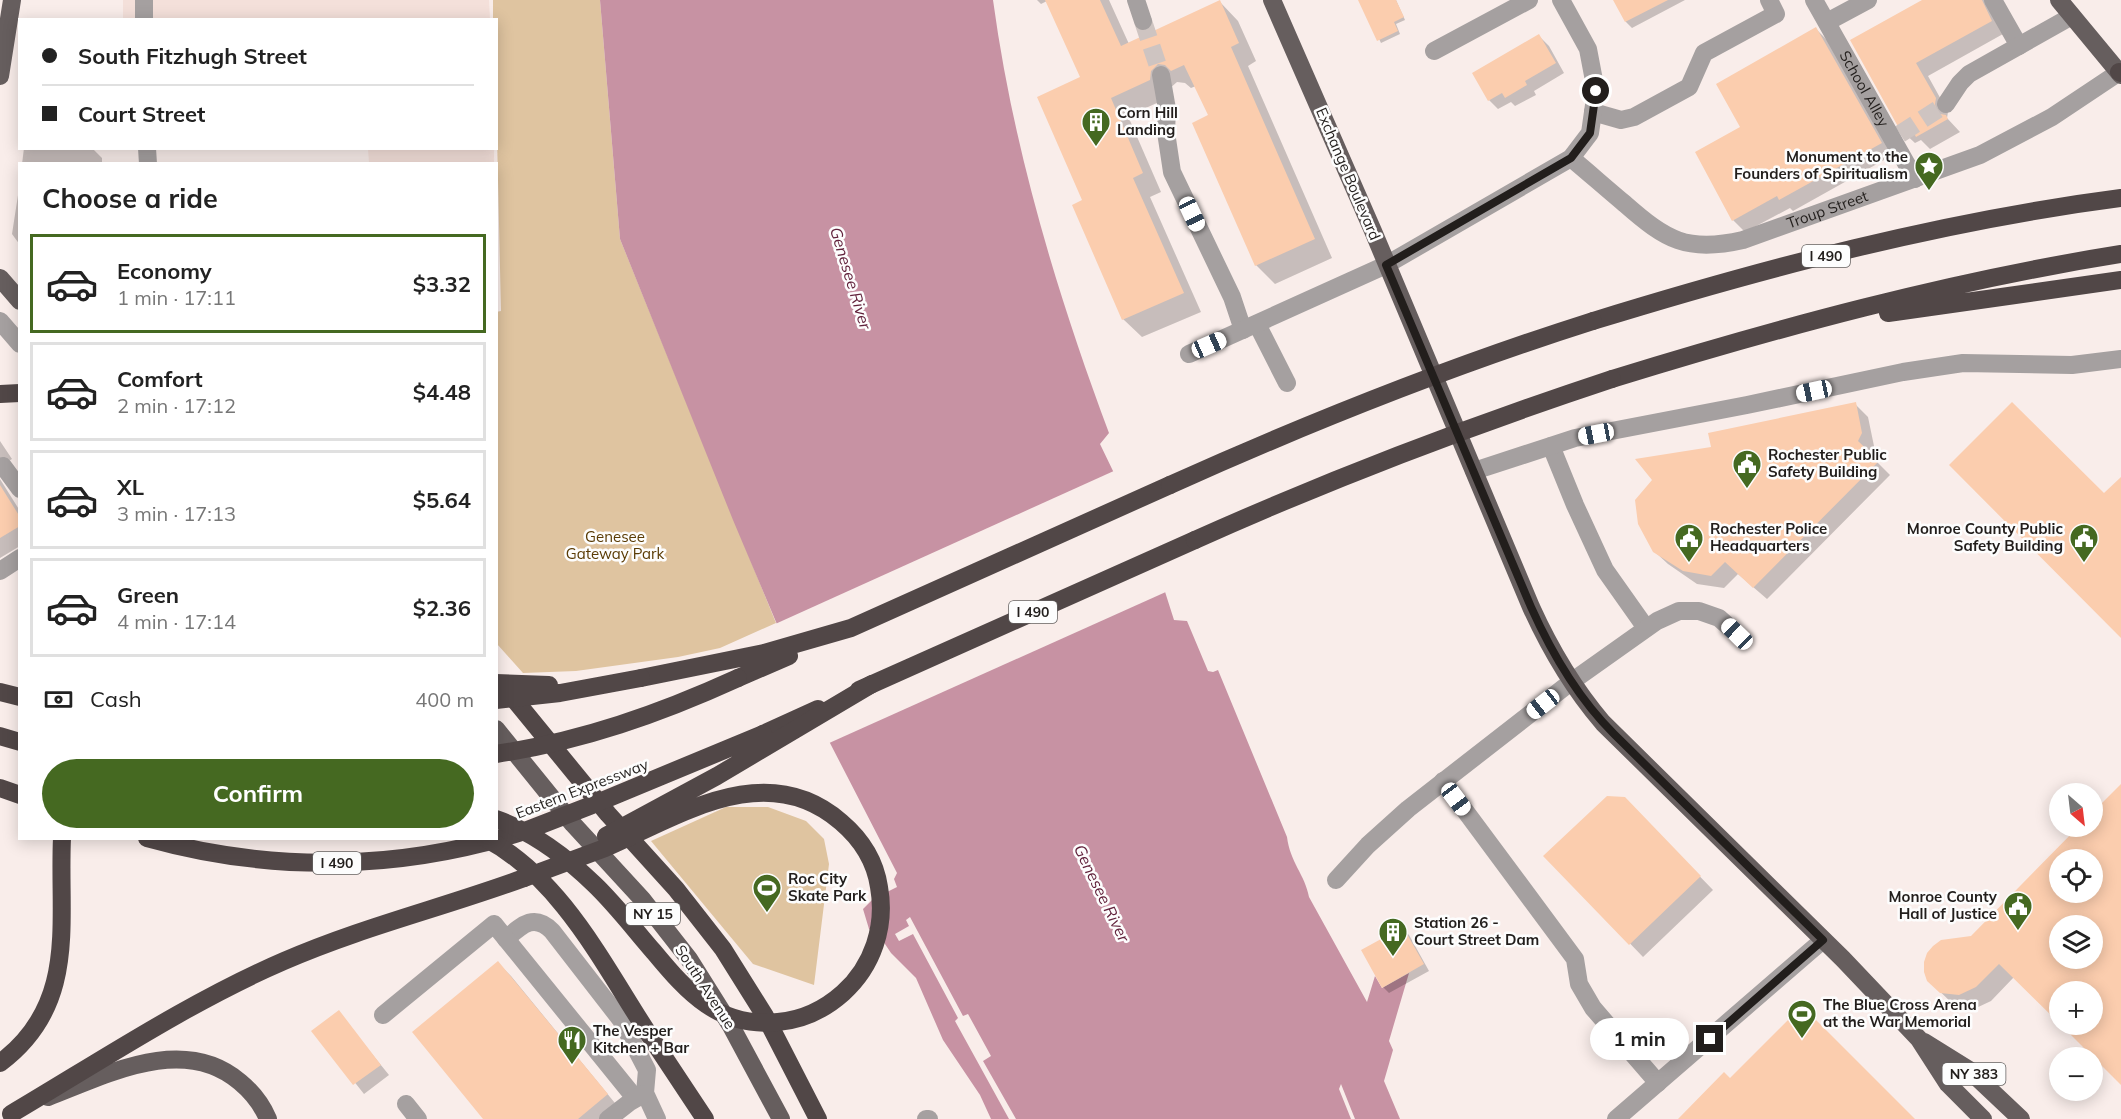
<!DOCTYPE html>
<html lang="en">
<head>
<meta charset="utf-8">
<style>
  body { margin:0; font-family:Mulish,sans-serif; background:#f6f6f6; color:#222; height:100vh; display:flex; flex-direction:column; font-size:22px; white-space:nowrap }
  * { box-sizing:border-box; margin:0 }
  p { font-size:20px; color:#767676 }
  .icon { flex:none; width:33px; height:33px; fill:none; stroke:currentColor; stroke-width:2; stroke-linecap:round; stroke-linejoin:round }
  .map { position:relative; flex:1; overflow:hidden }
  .drawer { position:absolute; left:18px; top:162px; width:480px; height:678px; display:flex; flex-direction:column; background:#fff; border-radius:0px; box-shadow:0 3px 15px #0003 }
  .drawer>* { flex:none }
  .hud { position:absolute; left:18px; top:18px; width:480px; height:132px; border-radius:0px; box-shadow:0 3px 15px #0003; display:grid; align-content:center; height:132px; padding:0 24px; background:#fff }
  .needle { width:39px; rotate:152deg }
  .controls { position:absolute; left:2049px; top:783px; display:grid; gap:12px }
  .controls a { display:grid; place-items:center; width:54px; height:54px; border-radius:50%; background:#fff; box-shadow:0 3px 15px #0003; font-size:30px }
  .end { position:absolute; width:27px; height:27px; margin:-14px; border:8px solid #221e1c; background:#fff; box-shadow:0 0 0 3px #fff }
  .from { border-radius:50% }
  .bubble { position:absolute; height:42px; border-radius:21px; background:#fff; box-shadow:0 3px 15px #0003; font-size:20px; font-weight:700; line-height:42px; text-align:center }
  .car { position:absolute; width:18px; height:36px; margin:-18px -9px; border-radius:8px; box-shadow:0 0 4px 2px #0007; background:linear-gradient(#fff 24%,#345 0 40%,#fff 0 76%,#345 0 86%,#fff 0) }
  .hud b { display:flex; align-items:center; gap:21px; height:57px; font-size:22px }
  .hud b+b { border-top:2px solid #e0e0e0 }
  .hud i { width:15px; height:15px; background:#222 }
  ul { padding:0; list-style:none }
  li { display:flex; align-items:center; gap:18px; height:99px; margin:0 12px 9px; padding:0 12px; border:3px solid #e0e0e0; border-radius:0px }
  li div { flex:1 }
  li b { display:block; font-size:22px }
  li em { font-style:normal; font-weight:700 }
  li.on { border-color:#456921 }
  li>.icon { width:54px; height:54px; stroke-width:1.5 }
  h2 { padding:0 24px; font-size:27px; line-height:72px }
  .pay { display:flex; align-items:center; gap:15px; height:66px; padding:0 24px; font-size:22px }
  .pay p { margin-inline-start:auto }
  .primary-button { display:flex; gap:12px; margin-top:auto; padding:12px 24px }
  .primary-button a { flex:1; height:69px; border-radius:36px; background:#456921; color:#fff; font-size:24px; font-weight:700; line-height:69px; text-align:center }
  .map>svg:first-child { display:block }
  .built { fill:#f4e0da }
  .green { fill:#dfc4a0 }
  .water { fill:#c792a3 }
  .pier { fill:#f9edea }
  .shadow { fill:#0003; fill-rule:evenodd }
  .building { fill:#fbcdae; fill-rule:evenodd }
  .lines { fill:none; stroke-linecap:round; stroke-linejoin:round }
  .minor-tunnel { stroke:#cec4c1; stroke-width:18; stroke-dasharray:18 9; stroke-linecap:butt }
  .minor { stroke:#a5a0a0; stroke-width:18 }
  .major { stroke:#665e5e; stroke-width:18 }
  .highway { stroke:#514747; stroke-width:18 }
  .highway-bridge { stroke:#514747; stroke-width:18 }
  .route { stroke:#221e1c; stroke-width:8 }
  .labels { text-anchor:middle; stroke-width:5; stroke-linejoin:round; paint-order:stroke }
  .shield { fill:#fdfdfd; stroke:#646160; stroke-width:1.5 }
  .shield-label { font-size:14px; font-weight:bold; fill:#221e1c }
  .street-label { font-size:15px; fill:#221e1c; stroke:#fdfdfd }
  .poi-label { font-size:15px; font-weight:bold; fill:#221e1c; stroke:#fdfdfd; text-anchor:start }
  .park-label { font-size:15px; fill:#5a3b04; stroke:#fdfdfd }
  .water-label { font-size:16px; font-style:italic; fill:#61213b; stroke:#fdfdfd }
</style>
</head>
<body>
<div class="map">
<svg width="2121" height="1119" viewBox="0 0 2121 1119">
  <rect width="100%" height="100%" fill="#f9edea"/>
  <!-- built -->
  <path class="built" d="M123 0H489L490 19H123Z
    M357 149H494V163H369L368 149Z"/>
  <!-- green -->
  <path class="green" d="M493 0H600L620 239 776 623 720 648 678 657 576 671 523 673 497 644 496 312 501 311 497 136 496 20 493 19Z
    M726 807H768L806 821 824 839 829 864 814 985 753 964 651 841Z"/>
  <!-- water -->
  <path class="water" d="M600 0H993C1013 148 1057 294 1109 433L1100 444 1153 554 1174 620 1187 621 1208 671 1213 672 1218 670 1287 837C1290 862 1305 875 1309 897L1367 1002 1375 976 1382 988 1409 973 1389 1041 1393 1050 1384 1081 1400 1119H1355L1341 1084 1339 1089 1351 1119H1016L983 1061 991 1056 968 1014 963 1016 910 917 906 920 909 926 895 934 899 941 913 934 958 1018 955 1021 1009 1119H991L980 1095 943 1040 916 978 891 953 883 941 869 929 863 909 873 899 897 887 894 879 897 873 814 712 733 520 620 239Z"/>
  <!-- pier -->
  <path class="pier" d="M1116 470 1156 553 1168 591 827 744 811 713 773 625Z"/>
  <!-- shadow -->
  <path class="shadow" d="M1037 0H1109L1129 44 1220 2 1238 21 1256 61 1248 66 1332 258 1275 284 1256 265 1194 124 1209 115 1196 86 1191 88 1185 83 1177 82 1169 89 1168 98 1128 116 1161 192 1150 197 1201 312 1142 337 1123 319 1084 200 1082 77 1047 1 1041 4Z
    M1360 0H1396L1405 20 1396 24 1400 34 1381 43Z
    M1615 0H1685L1632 28 1626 22Z
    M1925 0H1996L2003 34 1928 76 1948 112 1947 118 1960 132 1930 149 1921 140 1915 143 1902 131Z
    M1816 29 1828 41 1893 155 1793 211 1790 208 1745 232 1733 220 1742 128Z
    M1539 36 1549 46 1564 73 1534 91 1536 95 1515 106 1511 102 1498 109 1489 100Z
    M24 148H92L102 158V164H22Z
    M20 182V245L12 234Z
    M1855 404 1868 417 1874 446 1870 455 1890 475 1767 599 1738 574 1724 588 1697 584 1668 564 1654 551 1713 448Z
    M0 441 12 459 0 466Z
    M0 479 20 511V546L0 558Z
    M2121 786V1083L2092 1024V992L2014 977 1991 1001 1974 1009H1965L1956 1007 1928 980 2092 826ZM2060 860H2092V892H2060ZM2060 926H2092V958H2060Z
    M1625 799 1713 890 1643 957 1546 856Z
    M1403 929 1409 935 1429 971 1389 993 1383 987Z
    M498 963 511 976 619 1108 606 1119H485Z
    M338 1012 389 1075 364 1094 314 1031Z"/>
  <!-- building -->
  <path class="building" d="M1045 0H1100L1121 46 1220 0 1239 43 1231 47 1315 239 1255 266 1192 123 1208 115 1184 65 1171 71 1165 65 1158 64 1151 71 1150 80 1111 98 1143 173 1133 178 1184 293 1122 320 1072 205 1082 200 1037 97 1080 77Z
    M1358 0H1396L1404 17 1394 22 1398 31 1377 41Z
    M1613 0H1668L1625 22Z
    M1922 0H1982L1992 21 1916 63 1936 98 1935 104 1936 109 1940 114 1946 115 1948 119 1916 137 1910 126 1901 132 1850 40Z
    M1816 27 1882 143 1779 200 1777 196 1732 221 1695 152 1740 127 1716 84Z
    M1539 34 1556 63 1525 81 1527 85 1505 98 1502 93 1488 101 1472 73Z
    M1856 402 1862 433 1858 441 1879 461 1753 588 1725 562 1711 576 1683 571 1653 552 1638 524 1635 500 1652 480 1635 459 1711 447 1708 433Z
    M2012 402 2104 493 2121 477V638L1949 465Z
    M0 485 20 517V526L0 538Z
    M2121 784V1085L2060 1024H2092V992H2060V1024L1999 964 1976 987 1959 995 1940 993 1927 981 1924 972V962L1927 953 1933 946 1941 940 1971 936 2079 826H2092V813ZM2060 860H2092V892H2060ZM2060 926H2092V958H2060Z
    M1607 796 1625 797 1701 876 1629 945 1543 856Z
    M1403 927 1424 964 1382 988 1361 950Z
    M498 961 608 1094 578 1119H483L412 1032Z
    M1802 1006 1915 1119H1678L1724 1072 1730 1078Z
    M339 1010 381 1065 353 1085 311 1031Z"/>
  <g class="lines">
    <!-- minor-tunnel -->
    <path class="minor-tunnel" d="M1143 21 1161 75
      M1900 134 1946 104"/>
    <!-- minor -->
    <g class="minor">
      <path d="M144 0V20"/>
      <path d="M1136 0 1143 21"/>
      <path id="s1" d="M1814 0 1915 179"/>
      <path d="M1993 0 2019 46"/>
      <path d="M1827 22 1868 0"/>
      <path d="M1434 51 1529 0"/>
      <path d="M1161 75 1167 109 1166 132 1172 172 1232 297 1243 330"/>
      <path d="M1946 104 1960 83 1969 74 2072 16"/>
      <path d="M1593 112 1621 120 1634 117 1689 87 1704 53 1776 14 1769 0"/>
      <path d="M147 148 148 164"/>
      <path id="s2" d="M1571 158C1589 173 1607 189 1625 204 1666 240 1687 253 1743 240L1980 155 2052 117 2121 71"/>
      <path d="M0 321 20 344"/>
      <path d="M1257 324 1287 383"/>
      <path d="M1189 354 1386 265 1571 158 1590 133 1596 91 1588 49 1561 0"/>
      <path d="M1551 446 1575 505 1605 570 1646 628"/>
      <path d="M3 466 20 489"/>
      <path d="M1474 471 1575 438 1747 405 1903 372 1963 363 2072 365 2121 359"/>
      <path d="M0 571 20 558"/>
      <path d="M1443 781 1575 959 1579 984 1593 1008 1658 1083"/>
      <path d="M1336 880 1368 845 1408 809 1571 682 1657 621 1679 611H1699L1719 618 1737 634"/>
      <path d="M506 939C522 925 534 913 552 931L621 1020 647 1070 645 1093 657 1119"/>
      <path d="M383 1015 494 924 635 1098"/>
      <path d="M406 1104 418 1119"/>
      <path d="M608 1119 630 1102 644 1094"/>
      <path d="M926 1119H929"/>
      <path d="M1616 1119 1823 940"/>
    </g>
    <!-- major -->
    <path class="major" d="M1272 0 1373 231 1531 607C1550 649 1573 688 1603 723L1843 959 1919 1039 1948 1084 1983 1119
      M2059 0 2121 75
      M0 76 12 0
      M0 278 20 301
      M496 729 573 824 642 899 689 959 731 1026 781 1119
      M1924 1042 1969 1070 2021 1119
      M48 1097C108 1074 184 1034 240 1082 252 1092 262 1105 268 1119"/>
    <!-- highway -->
    <path class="highway" d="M2119 72 2121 73
      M1888 313 2121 280
      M1593 321C1765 268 1942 221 2121 198
      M1612 379C1777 328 1950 281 2121 254
      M0 394 20 393
      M641 678 764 653 851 628 1170 485
      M738 678 789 656
      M505 688 608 814 676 889 723 949 765 1016 818 1119
      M859 690 1195 540
      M0 692 20 697
      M763 734 818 709
      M0 736 20 742
      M0 788 20 795
      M147 838C272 873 401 871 525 831
      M648 1033 705 1119
      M0 1063C79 1004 58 922 62 838
      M11 1114C99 1062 191 1001 284 961 362 927 445 907 524 878"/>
    <!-- highway-bridge -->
    <path class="highway-bridge" d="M1170 485C1308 423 1448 367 1593 321
      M1195 540C1331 479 1470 426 1612 379
      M496 683 549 685
      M496 700 560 693 641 678
      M496 754C582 741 659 714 738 678
      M496 819C533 832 566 857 594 884 616 905 634 929 654 952 688 993 719 1028 778 1022 802 1020 825 1009 843 993 873 966 886 926 879 887 875 860 861 839 841 822 766 757 679 816 605 848L524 878
      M525 831 592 805 763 734
      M606 836 717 776 872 684
      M485 838C561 878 603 964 648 1033"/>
  </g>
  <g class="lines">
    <!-- route -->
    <path class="route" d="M1596 91 1590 133 1571 158 1386 265 1531 607C1552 654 1578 698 1614 734L1823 940 1710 1039"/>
  </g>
  <!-- icons -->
  <defs>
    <g id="building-pin" transform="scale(1.5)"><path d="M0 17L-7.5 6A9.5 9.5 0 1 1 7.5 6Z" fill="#456921" stroke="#fdfdfd"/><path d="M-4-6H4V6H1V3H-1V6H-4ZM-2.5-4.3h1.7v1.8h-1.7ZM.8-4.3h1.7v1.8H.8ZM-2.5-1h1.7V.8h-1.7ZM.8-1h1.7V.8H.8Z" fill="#fff"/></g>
    <g id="sight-pin" transform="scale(1.5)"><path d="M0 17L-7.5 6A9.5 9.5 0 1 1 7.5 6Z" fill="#456921" stroke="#fdfdfd"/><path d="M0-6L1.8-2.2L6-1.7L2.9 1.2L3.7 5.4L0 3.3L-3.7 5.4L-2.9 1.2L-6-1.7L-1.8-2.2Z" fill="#fff"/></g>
    <g id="civic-pin" transform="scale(1.5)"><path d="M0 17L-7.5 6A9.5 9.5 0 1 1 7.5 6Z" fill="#456921" stroke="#fdfdfd"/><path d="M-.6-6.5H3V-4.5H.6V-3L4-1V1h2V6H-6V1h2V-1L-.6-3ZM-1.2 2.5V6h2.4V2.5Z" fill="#fff"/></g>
    <g id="stadium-pin" transform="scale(1.5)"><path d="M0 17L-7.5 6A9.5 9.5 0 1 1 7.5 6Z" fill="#456921" stroke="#fdfdfd"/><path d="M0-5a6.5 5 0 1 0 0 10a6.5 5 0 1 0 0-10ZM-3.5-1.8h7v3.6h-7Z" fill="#fff"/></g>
    <g id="restaurant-pin" transform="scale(1.5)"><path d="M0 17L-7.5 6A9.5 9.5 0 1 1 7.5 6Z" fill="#456921" stroke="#fdfdfd"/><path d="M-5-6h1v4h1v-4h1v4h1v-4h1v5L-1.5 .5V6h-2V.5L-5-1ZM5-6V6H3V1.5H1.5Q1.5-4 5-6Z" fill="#fff"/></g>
  </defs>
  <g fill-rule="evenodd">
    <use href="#building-pin" x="1096" y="122"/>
    <use href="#sight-pin" x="1929" y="166"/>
    <use href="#civic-pin" x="1747" y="464"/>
    <use href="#civic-pin" x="1689" y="538"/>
    <use href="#civic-pin" x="2084" y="538"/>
    <use href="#stadium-pin" x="767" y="888"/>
    <use href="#civic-pin" x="2018" y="906"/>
    <use href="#building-pin" x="1393" y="932"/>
    <use href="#stadium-pin" x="1802" y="1014"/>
    <use href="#restaurant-pin" x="572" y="1040"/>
  </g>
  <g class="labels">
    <!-- shield labels -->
    <g class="shield">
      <rect x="1802" y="245" width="48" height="22" rx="4.5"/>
      <rect x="1009" y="601" width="48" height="22" rx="4.5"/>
      <rect x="313" y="852" width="48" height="22" rx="4.5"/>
      <rect x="626" y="903" width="54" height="22" rx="4.5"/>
      <rect x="1942.5" y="1063" width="63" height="22" rx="4.5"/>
    </g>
    <g class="shield-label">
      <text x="1826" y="261">I 490</text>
      <text x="1033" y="617">I 490</text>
      <text x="337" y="868">I 490</text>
      <text x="653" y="919">NY 15</text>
      <text x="1974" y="1079">NY 383</text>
    </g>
    <!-- street labels -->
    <g class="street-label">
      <text dy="5" stroke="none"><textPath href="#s1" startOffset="102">School Alley</textPath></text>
      <text transform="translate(1348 174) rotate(67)" y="5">Exchange Boulevard</text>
      <text dy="5" stroke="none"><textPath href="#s2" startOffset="291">Troup Street</textPath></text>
      <text transform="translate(582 789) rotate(-21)" y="5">Eastern Expressway</text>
      <text transform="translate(705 987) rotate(57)" y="5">South Avenue</text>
    </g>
    <!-- poi labels -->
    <g class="poi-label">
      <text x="1117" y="118">Corn Hill<tspan x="1117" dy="17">Landing</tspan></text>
      <text x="1908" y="162" text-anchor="end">Monument to the<tspan x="1908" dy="17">Founders of Spiritualism</tspan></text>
      <text x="1768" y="460">Rochester Public<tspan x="1768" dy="17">Safety Building</tspan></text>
      <text x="1710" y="534">Rochester Police<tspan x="1710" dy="17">Headquarters</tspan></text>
      <text x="2063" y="534" text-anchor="end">Monroe County Public<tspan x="2063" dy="17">Safety Building</tspan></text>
      <text x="788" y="884">Roc City<tspan x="788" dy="17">Skate Park</tspan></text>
      <text x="1997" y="902" text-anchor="end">Monroe County<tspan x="1997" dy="17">Hall of Justice</tspan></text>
      <text x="1414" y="928">Station 26 -<tspan x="1414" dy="17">Court Street Dam</tspan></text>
      <text x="1823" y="1010">The Blue Cross Arena<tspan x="1823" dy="17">at the War Memorial</tspan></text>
      <text x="593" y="1036">The Vesper<tspan x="593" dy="17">Kitchen + Bar</tspan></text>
    </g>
    <!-- park labels -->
    <g class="park-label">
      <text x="615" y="542">Genesee<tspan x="615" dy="17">Gateway Park</tspan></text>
    </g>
    <!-- water labels -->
    <g class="water-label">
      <text transform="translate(851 278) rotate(73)" y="6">Genesee River</text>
      <text transform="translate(1102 893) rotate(64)" y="6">Genesee River</text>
    </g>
  </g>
</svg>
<div class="controls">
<a><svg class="needle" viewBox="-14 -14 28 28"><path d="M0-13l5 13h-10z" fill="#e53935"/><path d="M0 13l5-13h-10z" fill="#767676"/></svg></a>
<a><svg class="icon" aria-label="locate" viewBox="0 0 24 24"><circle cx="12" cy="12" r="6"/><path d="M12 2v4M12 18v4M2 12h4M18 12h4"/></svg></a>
<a><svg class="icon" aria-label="layers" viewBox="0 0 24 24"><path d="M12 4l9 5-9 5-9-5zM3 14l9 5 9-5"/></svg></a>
<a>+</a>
<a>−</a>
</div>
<i class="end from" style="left:1596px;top:91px"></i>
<i class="end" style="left:1710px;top:1039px"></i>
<div class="bubble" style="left:1590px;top:1018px;width:99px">1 min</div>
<i class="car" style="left:1192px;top:214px;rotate:155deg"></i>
<i class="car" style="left:1209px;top:345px;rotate:66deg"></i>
<i class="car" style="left:1814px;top:391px;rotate:258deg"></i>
<i class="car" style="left:1596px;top:434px;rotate:259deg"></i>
<i class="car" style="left:1737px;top:634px;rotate:314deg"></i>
<i class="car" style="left:1543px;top:704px;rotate:232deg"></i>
<i class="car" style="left:1456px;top:799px;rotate:143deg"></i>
<div class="hud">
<b><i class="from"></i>South Fitzhugh Street</b>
<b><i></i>Court Street</b>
</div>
<section class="drawer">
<h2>Choose a ride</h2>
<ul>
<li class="on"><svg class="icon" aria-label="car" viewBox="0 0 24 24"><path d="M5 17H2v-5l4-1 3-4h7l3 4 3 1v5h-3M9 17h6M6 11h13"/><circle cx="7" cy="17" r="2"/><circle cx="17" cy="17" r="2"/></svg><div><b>Economy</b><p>1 min · 17:11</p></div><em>$3.32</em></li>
<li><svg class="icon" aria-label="car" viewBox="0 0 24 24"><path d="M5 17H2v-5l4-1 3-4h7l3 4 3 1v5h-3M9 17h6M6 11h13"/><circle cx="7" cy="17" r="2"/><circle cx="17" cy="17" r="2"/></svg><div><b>Comfort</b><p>2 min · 17:12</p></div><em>$4.48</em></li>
<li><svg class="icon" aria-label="car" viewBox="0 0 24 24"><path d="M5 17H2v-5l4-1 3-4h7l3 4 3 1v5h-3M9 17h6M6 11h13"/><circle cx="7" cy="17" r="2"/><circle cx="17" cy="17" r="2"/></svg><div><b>XL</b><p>3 min · 17:13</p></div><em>$5.64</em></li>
<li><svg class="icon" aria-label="car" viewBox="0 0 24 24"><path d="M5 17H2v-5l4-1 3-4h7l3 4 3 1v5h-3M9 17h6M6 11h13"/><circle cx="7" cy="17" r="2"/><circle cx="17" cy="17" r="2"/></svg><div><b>Green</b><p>4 min · 17:14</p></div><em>$2.36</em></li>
</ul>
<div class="pay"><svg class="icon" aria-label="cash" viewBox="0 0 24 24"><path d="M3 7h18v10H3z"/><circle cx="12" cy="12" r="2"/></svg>Cash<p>400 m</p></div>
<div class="primary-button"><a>Confirm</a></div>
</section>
</div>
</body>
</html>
